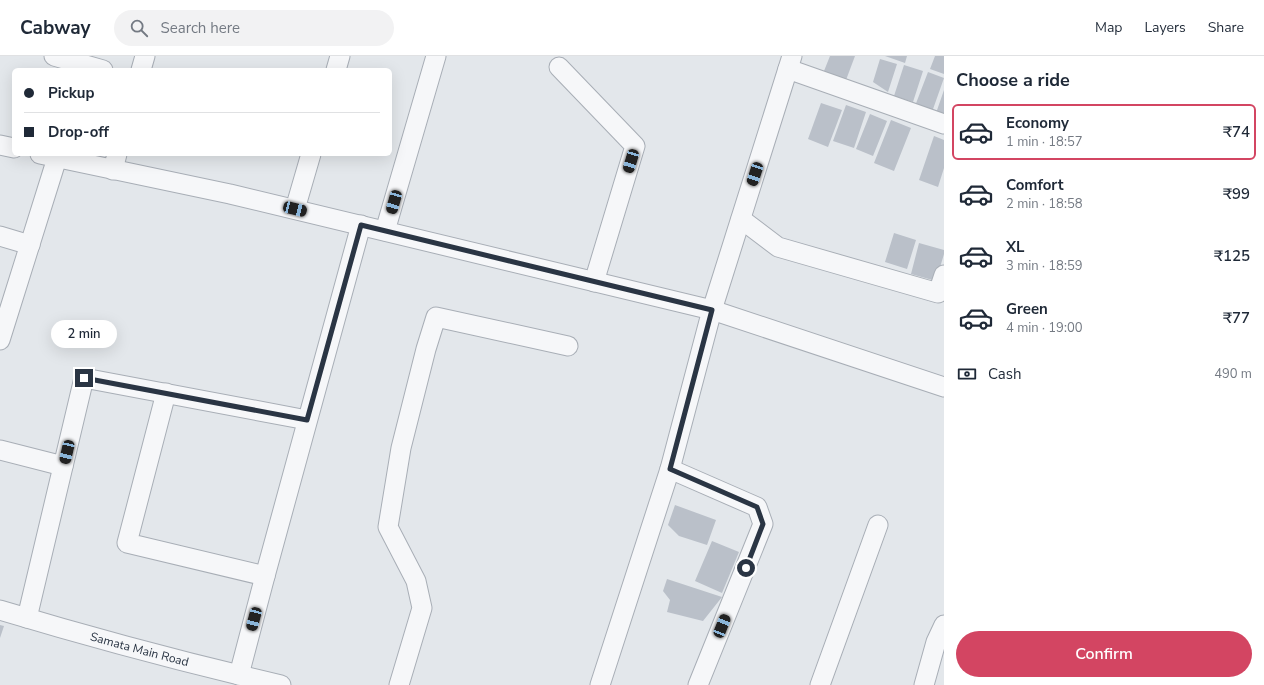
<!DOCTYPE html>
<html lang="en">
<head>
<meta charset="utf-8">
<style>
  body { margin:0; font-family:"Nunito Sans",sans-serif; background:#f2f2f3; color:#1f2937; height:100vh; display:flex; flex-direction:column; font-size:15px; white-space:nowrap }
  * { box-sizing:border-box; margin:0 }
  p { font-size:13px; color:#747a83 }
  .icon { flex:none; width:22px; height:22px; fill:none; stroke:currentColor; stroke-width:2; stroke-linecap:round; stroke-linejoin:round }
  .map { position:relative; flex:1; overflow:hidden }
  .panel { display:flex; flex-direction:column; background:#fff; width:320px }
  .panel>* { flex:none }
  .guide { position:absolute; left:12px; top:12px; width:380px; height:88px; border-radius:6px; box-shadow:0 4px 16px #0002; display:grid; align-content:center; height:88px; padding:0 12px; background:#fff }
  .end { position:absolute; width:18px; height:18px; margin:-9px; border:5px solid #2a3544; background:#fff; box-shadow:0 0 0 2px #fff }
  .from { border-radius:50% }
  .bubble { position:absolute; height:28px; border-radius:14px; background:#fff; box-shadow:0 4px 16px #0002; font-size:13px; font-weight:600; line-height:28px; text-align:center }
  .car { position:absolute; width:12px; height:24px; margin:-12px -6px; border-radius:5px; box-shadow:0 0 3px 1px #0007; background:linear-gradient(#222 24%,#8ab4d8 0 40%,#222 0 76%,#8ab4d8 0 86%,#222 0) }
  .guide b { display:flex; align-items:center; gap:14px; height:38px; font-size:15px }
  .guide b+b { border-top:1px solid #e0e1e3 }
  .guide i { width:10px; height:10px; background:#1f2937 }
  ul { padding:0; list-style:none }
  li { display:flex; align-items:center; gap:12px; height:56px; margin:0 8px 6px; padding:0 4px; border:2px solid transparent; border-radius:6px }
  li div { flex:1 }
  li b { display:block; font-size:15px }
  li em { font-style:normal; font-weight:600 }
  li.on { border-color:#d34562 }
  li>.icon { width:36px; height:36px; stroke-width:1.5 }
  h2 { padding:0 12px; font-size:18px; line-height:48px }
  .pay { display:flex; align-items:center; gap:10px; height:44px; padding:0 12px; font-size:15px }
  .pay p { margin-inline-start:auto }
  .action { display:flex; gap:8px; margin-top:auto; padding:8px 12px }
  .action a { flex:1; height:46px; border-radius:24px; background:#d34562; color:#fff; font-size:16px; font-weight:600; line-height:46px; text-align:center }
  header { display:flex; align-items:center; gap:24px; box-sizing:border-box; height:56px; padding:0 20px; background:#fff; border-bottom:1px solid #e0e1e3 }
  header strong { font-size:19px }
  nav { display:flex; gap:22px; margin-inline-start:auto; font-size:14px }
  .search { width:280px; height:36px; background:#f2f2f3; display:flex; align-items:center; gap:10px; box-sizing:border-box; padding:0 14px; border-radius:22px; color:#747a83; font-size:15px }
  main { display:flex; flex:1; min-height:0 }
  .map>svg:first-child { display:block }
  .building { fill:#bac0c9 }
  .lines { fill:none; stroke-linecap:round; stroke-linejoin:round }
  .minor-casing { stroke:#a8aeb6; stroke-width:21 }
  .minor { stroke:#f6f7f9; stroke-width:19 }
  .route { stroke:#2a3544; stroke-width:5 }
  .labels { text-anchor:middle; stroke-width:3; stroke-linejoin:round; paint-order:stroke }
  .street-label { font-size:12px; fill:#2a3544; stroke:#f3f5f8 }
</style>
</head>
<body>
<header>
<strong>Cabway</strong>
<div class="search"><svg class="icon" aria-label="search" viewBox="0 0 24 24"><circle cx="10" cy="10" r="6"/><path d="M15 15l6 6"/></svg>Search here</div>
<nav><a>Map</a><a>Layers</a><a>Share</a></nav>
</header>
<main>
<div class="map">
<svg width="944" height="629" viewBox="0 0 944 629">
  <rect width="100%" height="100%" fill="#e3e7eb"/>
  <!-- building -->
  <path class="building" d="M830 0H855L846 24 824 15Z
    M885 0H907L905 7Z
    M935 0H944V18L930 13Z
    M880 3 897 8 888 36 873 26Z
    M904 9 923 15 913 46 894 40Z
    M928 16 944 22 932 56 915 50Z
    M944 34V63L935 60Z
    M821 47 842 54 828 91 808 83Z
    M846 49 866 56 854 92 833 85Z
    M870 58 887 65 873 100 856 93Z
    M891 64 911 72 894 115 874 107Z
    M934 80 944 84V112L938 131 919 124Z
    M894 177 916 184 907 213 885 206Z
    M919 187 944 194V198L936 225 911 218Z
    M675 449 716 464 707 489 679 480 668 469Z
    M712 485 739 496 722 537 695 525Z
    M667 523 722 541 703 565 667 556 670 544 663 535Z
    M0 569 4 570 0 582Z"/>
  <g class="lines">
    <!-- minor casing -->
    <g class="minor-casing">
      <g id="minor">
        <path d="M54 0 103 14"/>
        <path d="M559 11 635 90 594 226"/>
        <path d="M788 13 944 68"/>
        <path d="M141 14 145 0"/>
        <path d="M336 14 340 0"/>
        <path d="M0 89 14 92"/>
        <path d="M40 98 230 138 712 254 944 331"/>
        <path d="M113 114 117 98"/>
        <path d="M295 153 311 98"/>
        <path d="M741 163 778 191 938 237 944 219"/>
        <path d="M385 175 436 0"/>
        <path d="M0 180 30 189"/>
        <path d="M0 284 57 102"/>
        <path d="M166 337 127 487 265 520"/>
        <path d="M0 394 63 410"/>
        <path d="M670 413 757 451 763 468 698 629"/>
        <path id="s1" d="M0 554C93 582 187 607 281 629"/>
        <path d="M27 562 84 322 307 364"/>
        <path d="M239 619 265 520 361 169"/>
        <path d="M399 629 422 552 416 525 388 471 401 392 426 293 436 261 568 290"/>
        <path d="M600 629 670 413 712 254 792 0"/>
        <path d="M820 629 878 469"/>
        <path d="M924 629 936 586 944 569"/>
      </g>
    </g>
    <!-- minor -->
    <use href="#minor" class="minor"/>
  </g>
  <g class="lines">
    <!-- route -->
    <path class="route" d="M84 322 307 364 361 169 712 254 670 413 757 451 763 468 746 512"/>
  </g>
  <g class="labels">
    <!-- street labels -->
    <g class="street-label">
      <text dy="4" stroke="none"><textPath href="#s1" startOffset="145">Samata Main Road</textPath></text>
    </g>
  </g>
</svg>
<i class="end from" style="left:746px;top:512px"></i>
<i class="end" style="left:84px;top:322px"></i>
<div class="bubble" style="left:51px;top:264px;width:66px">2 min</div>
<i class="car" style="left:631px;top:105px;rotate:197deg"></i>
<i class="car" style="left:755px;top:118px;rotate:198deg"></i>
<i class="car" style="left:394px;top:146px;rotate:196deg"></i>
<i class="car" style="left:295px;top:153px;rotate:104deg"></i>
<i class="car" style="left:67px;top:396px;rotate:193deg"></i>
<i class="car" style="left:254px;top:563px;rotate:195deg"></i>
<i class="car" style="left:722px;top:570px;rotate:22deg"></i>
<div class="guide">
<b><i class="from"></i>Pickup</b>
<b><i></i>Drop-off</b>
</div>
</div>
<section class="panel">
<h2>Choose a ride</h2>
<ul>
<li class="on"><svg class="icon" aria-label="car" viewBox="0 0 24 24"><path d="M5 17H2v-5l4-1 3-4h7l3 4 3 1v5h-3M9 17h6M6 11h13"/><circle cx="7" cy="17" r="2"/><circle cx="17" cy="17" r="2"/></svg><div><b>Economy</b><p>1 min · 18:57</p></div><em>₹74</em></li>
<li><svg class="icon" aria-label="car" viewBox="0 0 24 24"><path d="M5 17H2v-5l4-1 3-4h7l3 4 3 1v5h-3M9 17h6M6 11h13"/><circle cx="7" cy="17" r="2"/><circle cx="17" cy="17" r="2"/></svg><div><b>Comfort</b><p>2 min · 18:58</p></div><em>₹99</em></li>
<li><svg class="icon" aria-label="car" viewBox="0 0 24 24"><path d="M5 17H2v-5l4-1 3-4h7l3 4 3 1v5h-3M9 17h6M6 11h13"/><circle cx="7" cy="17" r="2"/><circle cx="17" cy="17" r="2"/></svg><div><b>XL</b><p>3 min · 18:59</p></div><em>₹125</em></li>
<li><svg class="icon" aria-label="car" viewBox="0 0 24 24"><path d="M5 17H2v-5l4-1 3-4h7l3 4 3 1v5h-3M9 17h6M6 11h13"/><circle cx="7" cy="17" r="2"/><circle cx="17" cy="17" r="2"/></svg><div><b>Green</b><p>4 min · 19:00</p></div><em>₹77</em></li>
</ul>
<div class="pay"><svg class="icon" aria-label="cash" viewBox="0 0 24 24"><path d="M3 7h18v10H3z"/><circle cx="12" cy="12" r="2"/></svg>Cash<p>490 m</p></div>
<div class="action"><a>Confirm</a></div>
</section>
</main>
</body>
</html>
